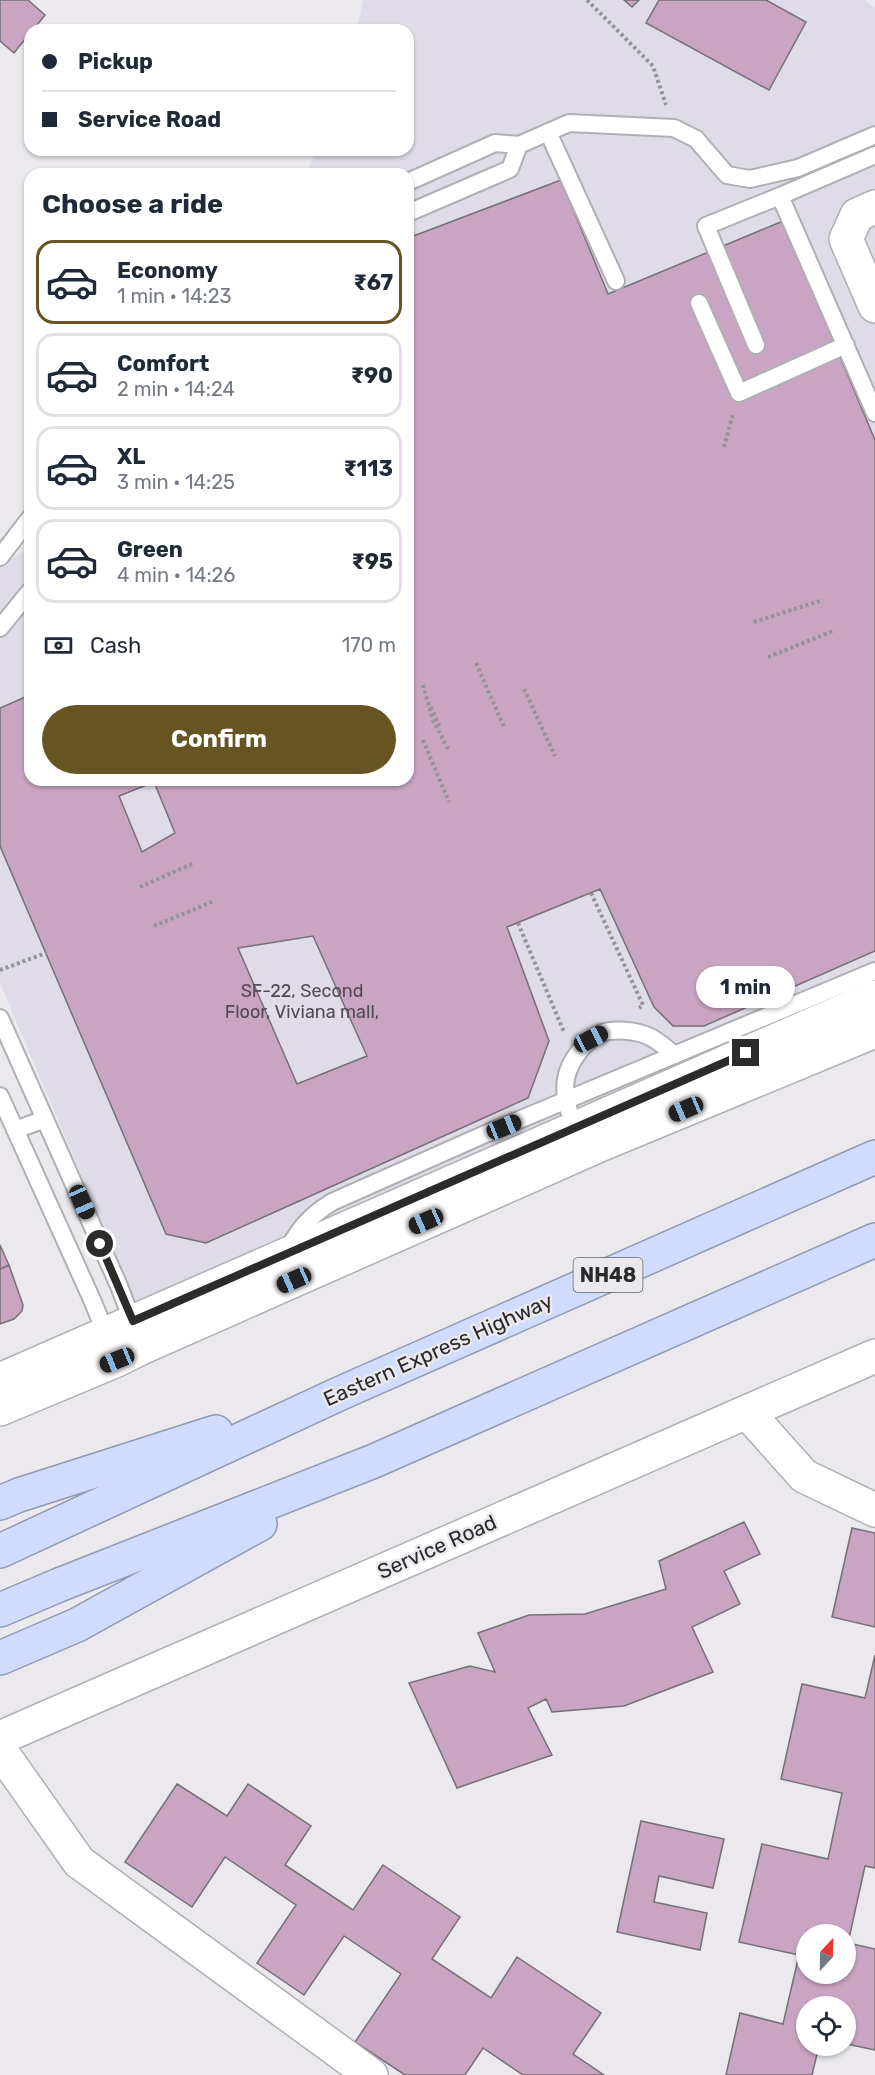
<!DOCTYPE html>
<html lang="en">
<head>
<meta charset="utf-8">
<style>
  body { margin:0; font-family:Rubik,sans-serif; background:#f6f6f7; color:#1f2937; height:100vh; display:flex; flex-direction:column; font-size:22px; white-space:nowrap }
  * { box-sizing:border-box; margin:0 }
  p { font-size:20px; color:#747a83 }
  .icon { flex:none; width:33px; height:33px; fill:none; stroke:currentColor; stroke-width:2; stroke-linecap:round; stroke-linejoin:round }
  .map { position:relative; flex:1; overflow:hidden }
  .sheet { position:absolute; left:24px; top:168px; width:390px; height:618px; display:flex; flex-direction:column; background:#fff; border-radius:18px; box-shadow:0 2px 4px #0004 }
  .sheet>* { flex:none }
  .guide { position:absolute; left:24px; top:24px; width:390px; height:132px; border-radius:18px; box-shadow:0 2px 4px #0004; display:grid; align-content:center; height:132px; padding:0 18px; background:#fff }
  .needle { width:39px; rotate:22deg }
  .tools { position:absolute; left:796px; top:1924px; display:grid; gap:12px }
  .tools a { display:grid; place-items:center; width:60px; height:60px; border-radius:50%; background:#fff; box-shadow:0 2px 4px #0004; font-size:30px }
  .end { position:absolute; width:27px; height:27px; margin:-14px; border:8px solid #2b2b2c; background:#fff; box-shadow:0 0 0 3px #fff }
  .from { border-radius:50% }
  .bubble { position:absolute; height:42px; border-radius:21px; background:#fff; box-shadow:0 2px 4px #0004; font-size:20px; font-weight:700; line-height:42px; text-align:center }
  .car { position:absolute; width:18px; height:36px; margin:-18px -9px; border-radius:8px; box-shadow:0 0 4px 2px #0007; background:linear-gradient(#222 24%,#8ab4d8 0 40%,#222 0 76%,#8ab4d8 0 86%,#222 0) }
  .guide b { display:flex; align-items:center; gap:21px; height:57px; font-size:22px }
  .guide b+b { border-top:2px solid #e0e1e3 }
  .guide i { width:15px; height:15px; background:#1f2937 }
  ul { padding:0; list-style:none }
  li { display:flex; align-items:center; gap:18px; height:84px; margin:0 12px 9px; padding:0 6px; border:3px solid #e0e1e3; border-radius:18px }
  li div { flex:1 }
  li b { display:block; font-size:22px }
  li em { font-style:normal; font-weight:700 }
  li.active { border-color:#652 }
  li>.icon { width:54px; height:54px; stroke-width:1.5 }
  h2 { padding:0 18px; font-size:27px; line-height:72px }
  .pay { display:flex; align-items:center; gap:15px; height:66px; padding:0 18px; font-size:22px }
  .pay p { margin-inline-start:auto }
  .cta { display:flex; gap:12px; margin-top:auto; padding:12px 18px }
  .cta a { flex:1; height:69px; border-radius:36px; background:#652; color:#fff; font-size:24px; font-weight:700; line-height:69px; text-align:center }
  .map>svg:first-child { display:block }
  .built { fill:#dfdce7 }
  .building { fill:#c9a4c3; stroke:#747174; stroke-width:1.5; fill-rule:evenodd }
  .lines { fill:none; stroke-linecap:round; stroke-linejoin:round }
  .service-casing { stroke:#b1afb3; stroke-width:20 }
  .minor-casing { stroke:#b1afb3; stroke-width:36 }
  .tertiary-casing { stroke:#b1afb3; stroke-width:36 }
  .trunk-casing { stroke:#8f98b4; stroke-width:36 }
  .path { stroke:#939294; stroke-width:4; stroke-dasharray:3 3; stroke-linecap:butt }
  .service { stroke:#fff; stroke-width:16 }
  .minor { stroke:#fff; stroke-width:33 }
  .tertiary { stroke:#fff; stroke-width:33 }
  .trunk { stroke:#d0dcfe; stroke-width:33 }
  .route { stroke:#2b2b2c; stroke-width:8 }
  .labels { text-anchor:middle; stroke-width:5; stroke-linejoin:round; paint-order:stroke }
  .number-label { font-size:18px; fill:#524952 }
  .shield { fill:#ebe9ed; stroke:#656466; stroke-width:1.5 }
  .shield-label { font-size:20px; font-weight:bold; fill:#2b2b2c }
  .street-label { font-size:21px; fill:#2b2b2c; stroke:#ebe9ed }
</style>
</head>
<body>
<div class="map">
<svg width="875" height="2075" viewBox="0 0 875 2075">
  <rect width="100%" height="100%" fill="#ebe9ed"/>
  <!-- built -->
  <path class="built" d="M363 0H864L875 8V975L141 1316 0 983V567L30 546V780H408V174H306L317 150H408V30H357Z"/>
  <!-- building -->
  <path class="building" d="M0 0H28L45 15 33 30H30V33L14 53 0 41Z
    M624 0H639L632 7Z
    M659 0H766L806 22 769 90 646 23Z
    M561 180 608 294 783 221 875 440V951L704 1026H673L654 1007 600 889 507 927 549 1041 528 1098 206 1243 166 1234 0 846V708L30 695V780H408V238Z
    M154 782 175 833 142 852 119 796Z
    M313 936 367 1056 297 1084 238 948Z
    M0 1245 9 1265 0 1269Z
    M9 1265 23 1305 22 1311 14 1319 0 1324V1269Z
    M744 1522 760 1554 724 1571 740 1604 692 1627 713 1672 624 1706 552 1712 546 1699 528 1708 552 1755 457 1788 409 1683 470 1666 495 1672 478 1633 529 1615 585 1614 666 1589 659 1561Z
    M852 1528 875 1533V1627L832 1617Z
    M875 1655V1868L865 1866 848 1943 875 1949V2050L846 2044V2007H807V2046H819L812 2075H726L740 2013 783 2024 799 1955 739 1942 762 1844 828 1859 842 1793 781 1779 802 1684 865 1698ZM807 1935H846V1974H807Z
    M177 1784 227 1816 248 1784 311 1826 285 1865 353 1910 383 1865 460 1917 432 1959 491 1998 517 1957 601 2013 573 2054 604 2075H523L483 2048 465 2075H405L355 2042 401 1974 344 1936 304 1995 257 1963 296 1905 225 1857 192 1907 125 1862Z
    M641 1821 724 1839 713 1888 659 1876 654 1902 707 1913 700 1950 617 1932Z"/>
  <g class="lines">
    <!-- service casing -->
    <g class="service-casing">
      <path id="service" d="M548 132 616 281
        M408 182 495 143 519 145 569 123 674 128 696 139 727 175 750 179 798 168 875 135
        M780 196 875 413
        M408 213 510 169 519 145
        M699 303 739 393 846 345
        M756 345 706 226 780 196 875 155
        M0 557 30 518
        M0 628 30 591
        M0 1018 119 1286 135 1328
        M0 1096 93 1302 108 1339
        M569 1111C566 1101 564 1089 566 1079 569 1061 586 1039 602 1033 614 1028 637 1031 648 1036 658 1040 667 1049 675 1055
        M15 1130 45 1119
        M288 1249C301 1226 310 1216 332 1202L483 1135 875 971"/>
    </g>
    <!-- minor casing -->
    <g class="minor-casing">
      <path id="minor" d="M875 207 857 215 846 239 875 306
        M747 1412 804 1476 875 1510
        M0 1750 79 1862 371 2075"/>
    </g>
    <!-- tertiary casing -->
    <g class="tertiary-casing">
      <path id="tertiary" d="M0 1380 875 997
        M0 1409 117 1360 141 1348 602 1144 875 1031
        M0 1738 875 1356"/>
    </g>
    <!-- trunk casing -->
    <g class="trunk-casing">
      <path id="trunk" d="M0 1503 19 1495 216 1432
        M0 1551 341 1393 875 1157
        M0 1610 59 1585 374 1461 875 1240
        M0 1658 77 1625 260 1524"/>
    </g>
    <!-- path -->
    <path class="path" d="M587 0 653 66 666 105
      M724 447 733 414
      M754 622 823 600
      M768 657 833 631
      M476 663 504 727
      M423 685 433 720 449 751
      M524 689 555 756
      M431 707 440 728
      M423 740 449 802
      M140 887 192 864
      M591 893 643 1005 639 1008
      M518 923 564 1032
      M154 926 214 901
      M0 970 46 953"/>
    <!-- service -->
    <use href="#service" class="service"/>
    <!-- minor -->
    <use href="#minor" class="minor"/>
    <!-- tertiary -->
    <use href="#tertiary" class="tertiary"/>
    <!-- trunk -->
    <use href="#trunk" class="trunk"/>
  </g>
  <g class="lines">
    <!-- route -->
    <path class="route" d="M100 1244 133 1321 746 1053"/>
  </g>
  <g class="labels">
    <!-- number labels -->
    <g class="number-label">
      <text x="302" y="997">SF-22, Second<tspan x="302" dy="21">Floor, Viviana mall,</tspan></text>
    </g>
    <!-- shield labels -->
    <rect class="shield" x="573.5" y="1258" width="69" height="34" rx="4.5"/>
    <g class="shield-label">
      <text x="608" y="1282">NH48</text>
    </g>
    <!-- street labels -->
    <g class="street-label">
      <text transform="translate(438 1350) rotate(-24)" y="7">Eastern Express Highway</text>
      <text transform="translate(437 1547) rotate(-24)" y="7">Service Road</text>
    </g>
  </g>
</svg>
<div class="tools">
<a><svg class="needle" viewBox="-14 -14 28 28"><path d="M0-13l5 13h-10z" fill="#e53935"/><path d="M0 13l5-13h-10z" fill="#747a83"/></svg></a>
<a><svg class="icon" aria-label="locate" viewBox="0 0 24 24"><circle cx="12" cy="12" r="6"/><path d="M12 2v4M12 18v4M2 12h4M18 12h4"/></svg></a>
</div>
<i class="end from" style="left:100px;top:1244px"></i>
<i class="end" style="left:746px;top:1053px"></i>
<div class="bubble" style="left:696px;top:966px;width:99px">1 min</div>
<i class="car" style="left:591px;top:1039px;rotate:62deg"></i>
<i class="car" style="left:686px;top:1109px;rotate:247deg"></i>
<i class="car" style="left:504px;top:1127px;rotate:68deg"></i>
<i class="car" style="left:82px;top:1202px;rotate:156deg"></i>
<i class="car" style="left:426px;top:1221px;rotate:246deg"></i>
<i class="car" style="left:294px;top:1280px;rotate:246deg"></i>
<i class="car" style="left:117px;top:1360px;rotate:248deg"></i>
<div class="guide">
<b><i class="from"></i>Pickup</b>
<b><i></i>Service Road</b>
</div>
<section class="sheet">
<h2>Choose a ride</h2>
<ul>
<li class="active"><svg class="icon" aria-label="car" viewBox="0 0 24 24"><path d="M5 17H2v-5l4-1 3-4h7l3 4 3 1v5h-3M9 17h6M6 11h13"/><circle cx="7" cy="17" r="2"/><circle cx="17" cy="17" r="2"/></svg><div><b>Economy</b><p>1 min · 14:23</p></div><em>₹67</em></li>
<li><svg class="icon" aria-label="car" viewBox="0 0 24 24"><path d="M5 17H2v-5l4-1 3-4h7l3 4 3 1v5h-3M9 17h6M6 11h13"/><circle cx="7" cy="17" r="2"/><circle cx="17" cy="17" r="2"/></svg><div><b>Comfort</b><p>2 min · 14:24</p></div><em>₹90</em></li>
<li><svg class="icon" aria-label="car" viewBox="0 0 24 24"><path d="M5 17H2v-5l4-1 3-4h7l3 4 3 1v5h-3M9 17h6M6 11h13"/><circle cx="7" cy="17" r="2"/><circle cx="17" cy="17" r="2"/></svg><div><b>XL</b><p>3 min · 14:25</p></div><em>₹113</em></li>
<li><svg class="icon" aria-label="car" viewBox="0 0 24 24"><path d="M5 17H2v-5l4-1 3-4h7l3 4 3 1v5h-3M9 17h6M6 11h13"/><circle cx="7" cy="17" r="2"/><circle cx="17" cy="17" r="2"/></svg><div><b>Green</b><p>4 min · 14:26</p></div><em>₹95</em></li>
</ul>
<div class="pay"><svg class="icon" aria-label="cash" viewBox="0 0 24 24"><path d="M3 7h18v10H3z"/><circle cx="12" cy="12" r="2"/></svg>Cash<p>170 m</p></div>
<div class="cta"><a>Confirm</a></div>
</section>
</div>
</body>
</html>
